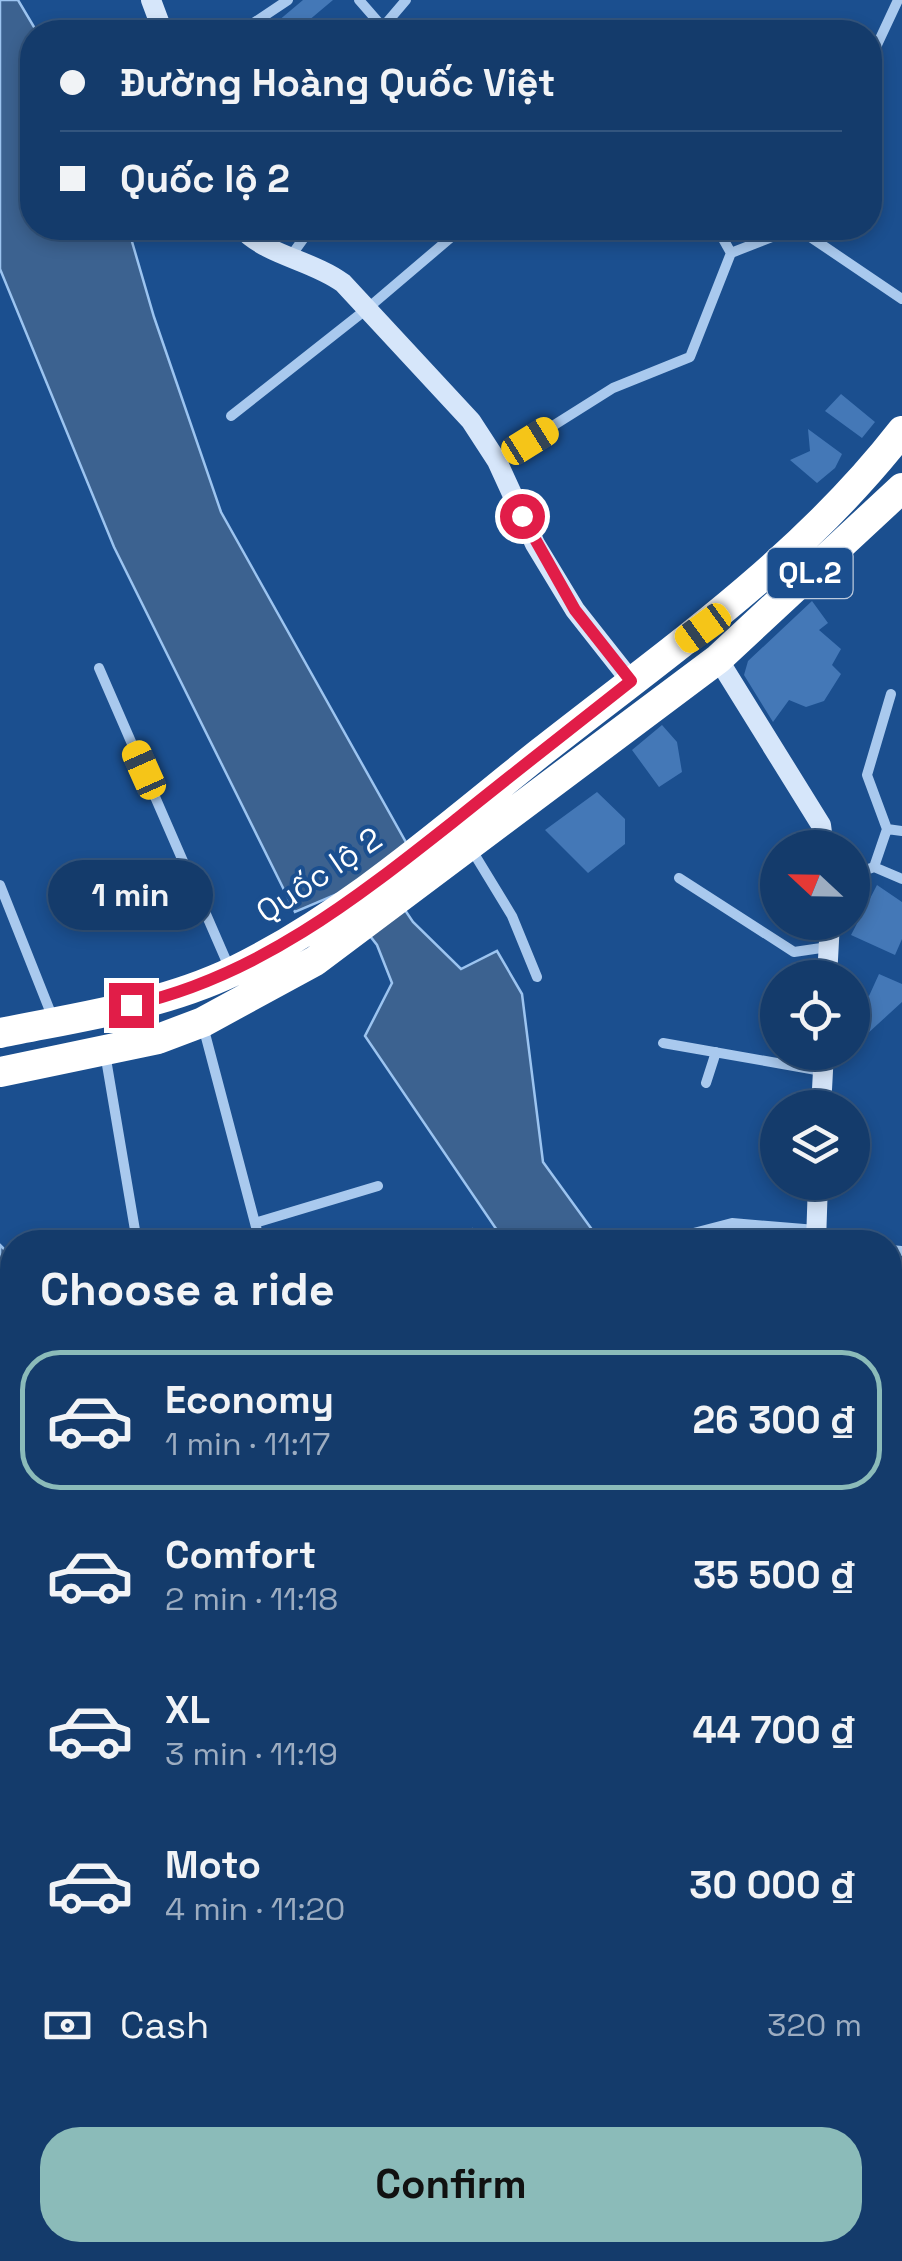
<!DOCTYPE html>
<html lang="en">
<head>
<meta charset="utf-8">
<style>
  body { margin:0; font-family:"Space Grotesk",sans-serif; background:#214673; color:#f1f3f6; height:100vh; display:flex; flex-direction:column; font-size:38px; white-space:nowrap }
  * { box-sizing:border-box; margin:0 }
  p { font-size:32px; color:#9dadc1 }
  .icon { flex:none; width:55px; height:55px; fill:none; stroke:currentColor; stroke-width:2; stroke-linecap:round; stroke-linejoin:round }
  .map { position:relative; flex:1; overflow:hidden }
  .details { position:absolute; left:0px; top:1230px; width:902px; height:1032px; display:flex; flex-direction:column; background:#143b6b; border-radius:40px 40px 0 0; box-shadow:0 5px 15px #0003,0 0 0 2px #33557e }
  .details>* { flex:none }
  .hud { position:absolute; left:20px; top:20px; width:862px; height:220px; border-radius:40px; box-shadow:0 5px 15px #0003,0 0 0 2px #33557e; display:grid; align-content:center; height:220px; padding:0 40px; background:#143b6b }
  .needle { width:65px; rotate:292deg }
  .tools { position:absolute; left:760px; top:830px; display:grid; gap:20px }
  .tools a { display:grid; place-items:center; width:110px; height:110px; border-radius:50%; background:#143b6b; box-shadow:0 5px 15px #0003,0 0 0 2px #33557e; font-size:50px }
  .end { position:absolute; width:45px; height:45px; margin:-22px; border:12px solid #e11d48; background:#fff; box-shadow:0 0 0 5px #fff }
  .from { border-radius:50% }
  .bubble { position:absolute; height:70px; border-radius:35px; background:#143b6b; box-shadow:0 5px 15px #0003,0 0 0 2px #33557e; font-size:32px; font-weight:600; line-height:70px; text-align:center }
  .car { position:absolute; width:30px; height:60px; margin:-30px -15px; border-radius:12px; box-shadow:0 0 8px 2px #0007; background:linear-gradient(#f5c518 24%,#345 0 40%,#f5c518 0 76%,#345 0 86%,#f5c518 0) }
  .hud b { display:flex; align-items:center; gap:35px; height:95px; font-size:38px }
  .hud b+b { border-top:2px solid #33557e }
  .hud i { width:25px; height:25px; background:#f1f3f6 }
  ul { padding:0; list-style:none }
  li { display:flex; align-items:center; gap:30px; height:140px; margin:0 20px 15px; padding:0 20px; border:5px solid transparent; border-radius:40px }
  li div { flex:1 }
  li b { display:block; font-size:38px }
  li em { font-style:normal; font-weight:600 }
  li.current { border-color:#8bbbb9 }
  li>.icon { width:90px; height:90px; stroke-width:1.5 }
  h2 { padding:0 40px; font-size:45px; line-height:120px }
  .pay { display:flex; align-items:center; gap:25px; height:110px; padding:0 40px; font-size:38px }
  .pay p { margin-inline-start:auto }
  .primary-button { display:flex; gap:20px; margin-top:auto; padding:20px 40px }
  .primary-button a { flex:1; height:115px; border-radius:40px; background:#8bbbb9; color:#111; font-size:40px; font-weight:600; line-height:115px; text-align:center }
  .map>svg:first-child { display:block }
  .water { fill:#3c6290; stroke:#9cc4f0; stroke-width:2.5 }
  .building { fill:#4478b7 }
  .lines { fill:none; stroke-linecap:round; stroke-linejoin:round }
  .path { stroke:#a9c9ee; stroke-width:2.5; stroke-dasharray:5 8; stroke-linecap:butt }
  .street { stroke:#a9c9ee; stroke-width:10 }
  .secondary { stroke:#d6e6fa; stroke-width:20 }
  .highway { stroke:#fff; stroke-width:30 }
  .route { stroke:#e11d48; stroke-width:12 }
  .labels { text-anchor:middle; stroke-width:8; stroke-linejoin:round; paint-order:stroke }
  .shield { fill:#1b4f8f; stroke:#bbcadd; stroke-width:2.5 }
  .shield-label { font-size:30px; font-weight:bold; fill:#fff }
  .street-label { font-size:32px; fill:#fff; stroke:#1b4f8f }
</style>
</head>
<body>
<div class="map">
<svg width="902" height="2261" viewBox="0 0 902 2261">
  <rect width="100%" height="100%" fill="#1b4f8f"/>
  <!-- water -->
  <path class="water" d="M0 0H18L37 32H32V228H128L154 317 221 512 408 846 378 870 413 922 461 969 497 951 522 994 543 1162 601 1242H505L365 1036 392 983 377 945 337 894 295 912 114 547 0 269Z
    M0 1245 12 1257V1489L0 1432Z
    M12 1808V2147L0 2172V1874Z
    M333 2250H428L426 2261H331Z"/>
  <!-- building -->
  <path class="building" d="M303 0H333L295 32H265Z
    M841 394 875 422 862 438 825 411Z
    M808 429 842 454 835 468 817 483 790 460 810 451Z
    M812 601 828 623 819 630 841 649 832 665 841 674 824 701 806 707 789 700 773 722 744 675 748 661Z
    M662 725 677 742 682 772 659 787 632 750Z
    M597 792 625 819V844L588 873 545 830Z
    M877 885 902 902V939L895 955 851 935Z
    M879 974 902 984V1002L866 1035 852 1025V990L869 996Z"/>
  <g class="lines">
    <!-- path -->
    <path class="path" d="M433 1242 473 1229"/>
    <!-- street -->
    <path class="street" d="M359 0 387 32
      M383 27 406 0
      M240 32 288 0
      M870 60 898 0
      M513 228 520 234 528 228
      M717 228 731 253
      M797 228 902 299
      M291 256 311 228
      M231 416 368 308 462 228
      M497 461 613 388 690 357 731 253 795 228
      M99 668 229 967
      M887 829 902 831
      M470 847 512 916 537 977
      M874 867 887 829 867 775 891 694
      M852 875 874 867 902 879
      M679 878 794 952 828 947
      M0 885 54 1021
      M203 1026 260 1242
      M663 1043 822 1071
      M105 1053 137 1242
      M706 1083 716 1052
      M255 1223 378 1186
      M659 1242 732 1223 816 1230
      M890 1250 902 1251
      M890 1523 902 1527
      M890 1902 902 1906
      M890 2160 902 2164
      M209 2261 215 2250"/>
    <!-- secondary -->
    <path class="secondary" d="M151 0 163 32
      M241 228C267 256 312 260 343 283L471 421 497 461 535 544 575 610 631 681
      M718 659 821 825 824 848
      M827 978 830 922
      M821 1108 824 1052
      M816 1242 818 1182
      M613 2261 623 2250"/>
    <!-- highway -->
    <path class="highway" d="M0 1033C78 1017 161 1006 234 971 347 916 443 830 541 752 668 652 802 560 902 431
      M0 1072 158 1039 203 1022 315 961 718 659 902 488"/>
  </g>
  <g class="lines">
    <!-- route -->
    <path class="route" d="M131 1005C258 977 358 897 458 818 515 772 573 727 631 681L575 610 522 516"/>
  </g>
  <g class="labels">
    <!-- shield labels -->
    <rect class="shield" x="767.5" y="548" width="85" height="50" rx="8"/>
    <g class="shield-label">
      <text x="810" y="583">QL.2</text>
    </g>
    <!-- street labels -->
    <g class="street-label">
      <text transform="translate(319 875) rotate(-34)" y="11">Quốc lộ 2</text>
    </g>
  </g>
</svg>
<div class="tools">
<a><svg class="needle" viewBox="-14 -14 28 28"><path d="M0-13l5 13h-10z" fill="#e53935"/><path d="M0 13l5-13h-10z" fill="#9dadc1"/></svg></a>
<a><svg class="icon" aria-label="locate" viewBox="0 0 24 24"><circle cx="12" cy="12" r="6"/><path d="M12 2v4M12 18v4M2 12h4M18 12h4"/></svg></a>
<a><svg class="icon" aria-label="layers" viewBox="0 0 24 24"><path d="M12 4l9 5-9 5-9-5zM3 14l9 5 9-5"/></svg></a>
</div>
<i class="end from" style="left:522px;top:516px"></i>
<i class="end" style="left:131px;top:1005px"></i>
<div class="bubble" style="left:48px;top:860px;width:165px">1 min</div>
<i class="car" style="left:530px;top:441px;rotate:58deg"></i>
<i class="car" style="left:703px;top:628px;rotate:234deg"></i>
<i class="car" style="left:144px;top:770px;rotate:336deg"></i>
<div class="hud">
<b><i class="from"></i>Đường Hoàng Quốc Việt</b>
<b><i></i>Quốc lộ 2</b>
</div>
<section class="details">
<h2>Choose a ride</h2>
<ul>
<li class="current"><svg class="icon" aria-label="car" viewBox="0 0 24 24"><path d="M5 17H2v-5l4-1 3-4h7l3 4 3 1v5h-3M9 17h6M6 11h13"/><circle cx="7" cy="17" r="2"/><circle cx="17" cy="17" r="2"/></svg><div><b>Economy</b><p>1 min · 11:17</p></div><em>26 300 ₫</em></li>
<li><svg class="icon" aria-label="car" viewBox="0 0 24 24"><path d="M5 17H2v-5l4-1 3-4h7l3 4 3 1v5h-3M9 17h6M6 11h13"/><circle cx="7" cy="17" r="2"/><circle cx="17" cy="17" r="2"/></svg><div><b>Comfort</b><p>2 min · 11:18</p></div><em>35 500 ₫</em></li>
<li><svg class="icon" aria-label="car" viewBox="0 0 24 24"><path d="M5 17H2v-5l4-1 3-4h7l3 4 3 1v5h-3M9 17h6M6 11h13"/><circle cx="7" cy="17" r="2"/><circle cx="17" cy="17" r="2"/></svg><div><b>XL</b><p>3 min · 11:19</p></div><em>44 700 ₫</em></li>
<li><svg class="icon" aria-label="car" viewBox="0 0 24 24"><path d="M5 17H2v-5l4-1 3-4h7l3 4 3 1v5h-3M9 17h6M6 11h13"/><circle cx="7" cy="17" r="2"/><circle cx="17" cy="17" r="2"/></svg><div><b>Moto</b><p>4 min · 11:20</p></div><em>30 000 ₫</em></li>
</ul>
<div class="pay"><svg class="icon" aria-label="cash" viewBox="0 0 24 24"><path d="M3 7h18v10H3z"/><circle cx="12" cy="12" r="2"/></svg>Cash<p>320 m</p></div>
<div class="primary-button"><a>Confirm</a></div>
</section>
</div>
</body>
</html>
